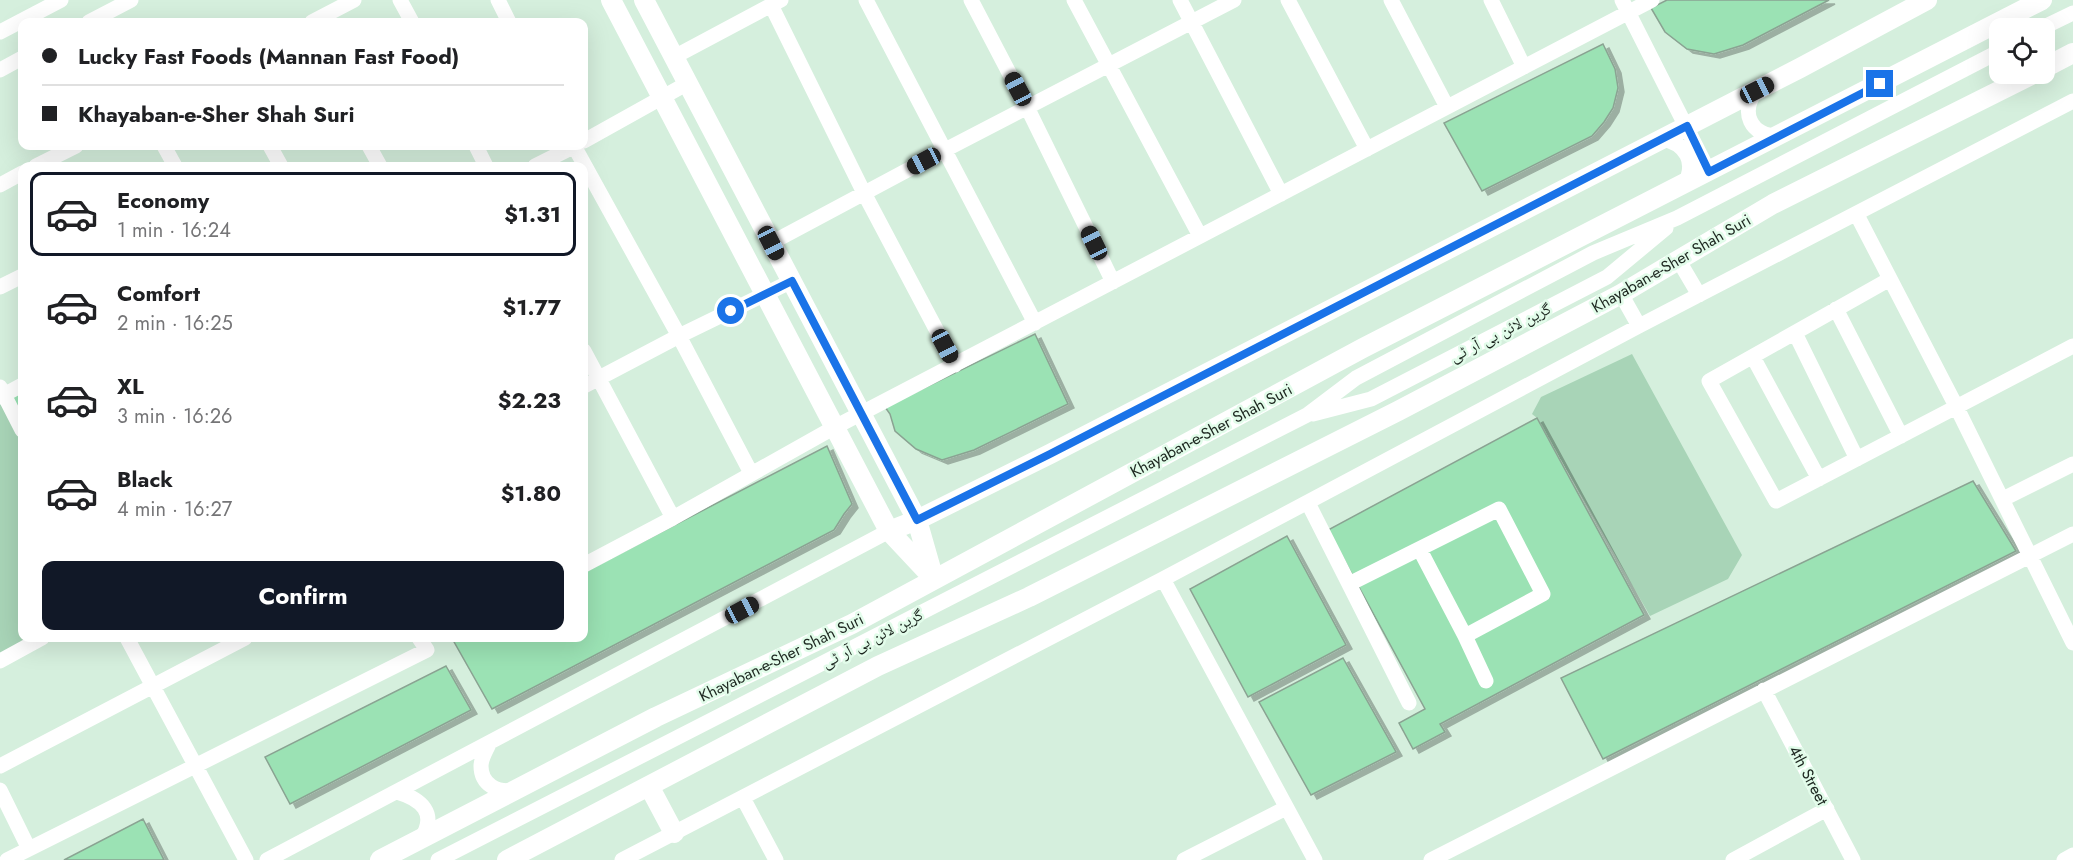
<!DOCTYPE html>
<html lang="en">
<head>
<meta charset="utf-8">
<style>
  body { margin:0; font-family:Jost,"Noto Naskh Arabic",sans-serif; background:#f6f6f6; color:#202124; height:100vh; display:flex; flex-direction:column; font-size:22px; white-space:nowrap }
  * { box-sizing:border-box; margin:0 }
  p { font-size:20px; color:#757577 }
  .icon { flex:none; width:33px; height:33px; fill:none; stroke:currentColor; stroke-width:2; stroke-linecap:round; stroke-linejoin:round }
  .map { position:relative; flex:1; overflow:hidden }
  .drawer { position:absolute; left:18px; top:162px; width:570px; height:480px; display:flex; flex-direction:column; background:#fff; border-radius:12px; box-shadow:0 6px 24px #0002 }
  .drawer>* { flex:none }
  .banner { position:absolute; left:18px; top:18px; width:570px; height:132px; border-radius:12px; box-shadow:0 6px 24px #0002; display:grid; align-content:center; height:132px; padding:0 24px; background:#fff }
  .buttons { position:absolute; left:1989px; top:18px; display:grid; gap:12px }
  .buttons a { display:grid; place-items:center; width:66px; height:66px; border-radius:12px; background:#fff; box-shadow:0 6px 24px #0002; font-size:30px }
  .end { position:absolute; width:27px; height:27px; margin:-14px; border:8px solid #1a73e8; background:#fff; box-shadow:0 0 0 3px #fff }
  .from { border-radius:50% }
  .car { position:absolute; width:18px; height:36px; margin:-18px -9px; border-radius:8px; box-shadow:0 0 4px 2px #0007; background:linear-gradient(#222 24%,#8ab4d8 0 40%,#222 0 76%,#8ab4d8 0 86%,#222 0) }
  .banner b { display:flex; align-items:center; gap:21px; height:57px; font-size:22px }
  .banner b+b { border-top:2px solid #e0e0e0 }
  .banner i { width:15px; height:15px; background:#202124 }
  ul { padding:10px 0 0; list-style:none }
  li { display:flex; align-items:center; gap:18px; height:84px; margin:0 12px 9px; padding:0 12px; border:3px solid transparent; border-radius:12px }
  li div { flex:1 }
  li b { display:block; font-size:22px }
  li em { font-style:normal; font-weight:700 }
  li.on { border-color:#111827 }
  li>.icon { width:54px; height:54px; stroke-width:1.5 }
  .cta { display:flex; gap:12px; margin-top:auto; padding:12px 24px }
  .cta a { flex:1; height:69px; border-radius:12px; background:#111827; color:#fff; font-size:24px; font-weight:700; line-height:69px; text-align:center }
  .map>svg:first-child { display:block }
  .green { fill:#a8d4b7 }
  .building { fill:#9be2b4; stroke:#8aa392; stroke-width:1.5; filter:url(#shadow) }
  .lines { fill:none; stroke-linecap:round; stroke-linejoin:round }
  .minor { stroke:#fff; stroke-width:15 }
  .major { stroke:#fff; stroke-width:20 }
  .route { stroke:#1a73e8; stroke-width:8 }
  .labels { text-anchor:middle; stroke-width:5; stroke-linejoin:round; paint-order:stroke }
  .street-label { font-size:16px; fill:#1c261f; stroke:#e2fcea }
</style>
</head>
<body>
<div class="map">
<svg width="2073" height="860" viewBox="0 0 2073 860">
  <defs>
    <filter id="shadow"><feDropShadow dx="6" dy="4" stdDeviation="0" flood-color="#0004"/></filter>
  </defs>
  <rect width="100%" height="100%" fill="#d5efdd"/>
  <!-- green -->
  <path class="green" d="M1632 354 1742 555 1728 579 1650 616 1537 418 1532 414 1541 397Z
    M0 397 22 431V638H42L0 661Z"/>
  <!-- building -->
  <path class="building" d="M1667 0H1829L1743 45 1714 54 1687 49 1665 32 1651 8Z
    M1603 44 1615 69 1618 88 1613 108 1604 122 1592 136 1482 191 1444 123Z
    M1035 334 1068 404 974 450 942 460 916 449 895 431 890 414 885 407Z
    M22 385V430L4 395Z
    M1537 418 1644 615 1440 724 1445 732 1413 749 1399 723 1425 709 1328 530Z
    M827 446 852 504 844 514 834 530 492 709 453 640 457 638H584V572Z
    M1973 481 2016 551 1603 759 1561 678Z
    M1287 536 1346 645 1248 697 1190 589Z
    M1343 658 1396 752 1311 795 1259 702Z
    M446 666 471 710 290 804 265 757Z
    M143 819 164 860H64Z"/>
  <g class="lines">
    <!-- minor -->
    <path class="minor" d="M400 0 412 22
      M498 0 509 22
      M866 0 1035 323
      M971 0 1027 107 1113 282
      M1074 0 1200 236
      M1180 0 1281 194
      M1288 0 1367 149
      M1391 0 1447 107
      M1491 0 1524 67
      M1622 0 1709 172
      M771 5 864 193 955 365
      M89 22 131 0
      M312 22 354 0
      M2042 28 2073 13
      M0 32 61 0
      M674 57 781 0
      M0 70 22 58
      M1757 90C1739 112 1751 136 1778 136
      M1662 139C1686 143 1697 163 1684 185
      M584 141 688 83
      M164 146 175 166
      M270 146 281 166
      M369 146 380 166
      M476 146 486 166
      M574 146 679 336 751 473
      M36 166 76 146
      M535 166 575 146
      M0 185 22 173
      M1857 215 1956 406 2073 643
      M771 243 945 150 1234 0
      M1679 261 1699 295
      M1890 279 1709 381 1776 501 2073 346
      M0 287 22 276
      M1621 294 1639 326
      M1836 309 1901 436
      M1795 333 1857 459
      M584 351 673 518
      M1753 357 1819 479
      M584 386 679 336 792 281
      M0 387 22 430
      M0 397 22 385
      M1313 414 1371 399 1607 277 1666 228
      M2003 499 2073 464
      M1308 503 1349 584 1499 509 1543 594 1465 636 1486 681
      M1420 550 1465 636
      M584 565 673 518 835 427 1652 0
      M1163 579 1315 860
      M1349 584 1409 703
      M127 638 246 860
      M0 661 42 638
      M1764 690 1853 860
      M489 744C486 751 481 758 481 766 481 785 498 793 514 790
      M0 766 245 638
      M0 790 29 849
      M397 792C421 799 438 813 421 839
      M743 798 776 860
      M7 860 427 650 419 638
      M267 860 889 531
      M438 860 1307 415 1356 378 1593 253 1677 218 2000 51
      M622 860 1163 579 1639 326 2073 101
      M1184 860 1286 808
      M1431 860 2073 534
      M1733 860 1827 809
      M2064 860 2073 855"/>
    <!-- major -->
    <path class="major" d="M611 0 889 531 934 579
      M644 0 917 520 933 576
      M2044 68 2073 53
      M889 531 917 520 1050 454 1800 68 1927 0
      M649 786 674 833
      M380 860 656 717 852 624 1363 348 2042 0
      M507 860 878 666 1029 597 1398 411 1621 294 1773 204 2033 74"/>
  </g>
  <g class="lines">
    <!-- route -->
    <path class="route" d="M731 311 792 281 917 520 1050 454 1687 126 1709 172 1880 84"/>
  </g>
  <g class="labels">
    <!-- street labels -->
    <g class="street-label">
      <text transform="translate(1671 263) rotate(-30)" y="6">Khayaban-e-Sher Shah Suri</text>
      <text transform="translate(1500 332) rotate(-27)" y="6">گرین لائن بی آر ٹی</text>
      <text transform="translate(1211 430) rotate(-28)" y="6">Khayaban-e-Sher Shah Suri</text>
      <text transform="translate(872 638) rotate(-27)" y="6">گرین لائن بی آر ٹی</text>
      <text transform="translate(781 657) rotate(-26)" y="6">Khayaban-e-Sher Shah Suri</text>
      <text transform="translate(1809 775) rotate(62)" y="6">4th Street</text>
    </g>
  </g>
</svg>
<div class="buttons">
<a><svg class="icon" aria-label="locate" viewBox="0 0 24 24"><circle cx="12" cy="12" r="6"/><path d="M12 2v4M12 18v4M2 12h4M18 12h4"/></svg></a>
</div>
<i class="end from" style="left:731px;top:311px"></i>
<i class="end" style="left:1880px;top:84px"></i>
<i class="car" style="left:1018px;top:89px;rotate:332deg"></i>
<i class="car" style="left:1757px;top:90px;rotate:63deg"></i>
<i class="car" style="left:924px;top:161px;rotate:242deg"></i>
<i class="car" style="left:771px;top:243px;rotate:153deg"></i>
<i class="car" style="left:1094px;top:243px;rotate:334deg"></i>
<i class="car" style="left:945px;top:346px;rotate:152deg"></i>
<i class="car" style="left:742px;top:610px;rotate:62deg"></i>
<div class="banner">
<b><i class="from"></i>Lucky Fast Foods (Mannan Fast Food)</b>
<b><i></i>Khayaban-e-Sher Shah Suri</b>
</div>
<section class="drawer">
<ul>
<li class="on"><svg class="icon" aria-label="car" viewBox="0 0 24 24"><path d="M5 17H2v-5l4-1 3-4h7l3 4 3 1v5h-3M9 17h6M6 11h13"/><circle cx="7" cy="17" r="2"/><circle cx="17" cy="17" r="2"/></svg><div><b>Economy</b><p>1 min · 16:24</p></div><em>$1.31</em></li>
<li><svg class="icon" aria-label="car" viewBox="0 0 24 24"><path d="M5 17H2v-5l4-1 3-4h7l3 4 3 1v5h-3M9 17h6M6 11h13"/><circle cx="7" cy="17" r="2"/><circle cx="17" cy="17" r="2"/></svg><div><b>Comfort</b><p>2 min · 16:25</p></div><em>$1.77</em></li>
<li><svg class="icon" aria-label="car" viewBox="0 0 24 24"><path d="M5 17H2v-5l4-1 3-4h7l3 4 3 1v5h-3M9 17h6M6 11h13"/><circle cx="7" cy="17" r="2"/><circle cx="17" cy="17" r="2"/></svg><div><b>XL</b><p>3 min · 16:26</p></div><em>$2.23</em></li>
<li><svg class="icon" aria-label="car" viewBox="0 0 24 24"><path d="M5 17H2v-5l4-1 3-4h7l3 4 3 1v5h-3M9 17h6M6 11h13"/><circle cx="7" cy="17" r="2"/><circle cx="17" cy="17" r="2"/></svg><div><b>Black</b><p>4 min · 16:27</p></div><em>$1.80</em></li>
</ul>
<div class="cta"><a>Confirm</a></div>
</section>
</div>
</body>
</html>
